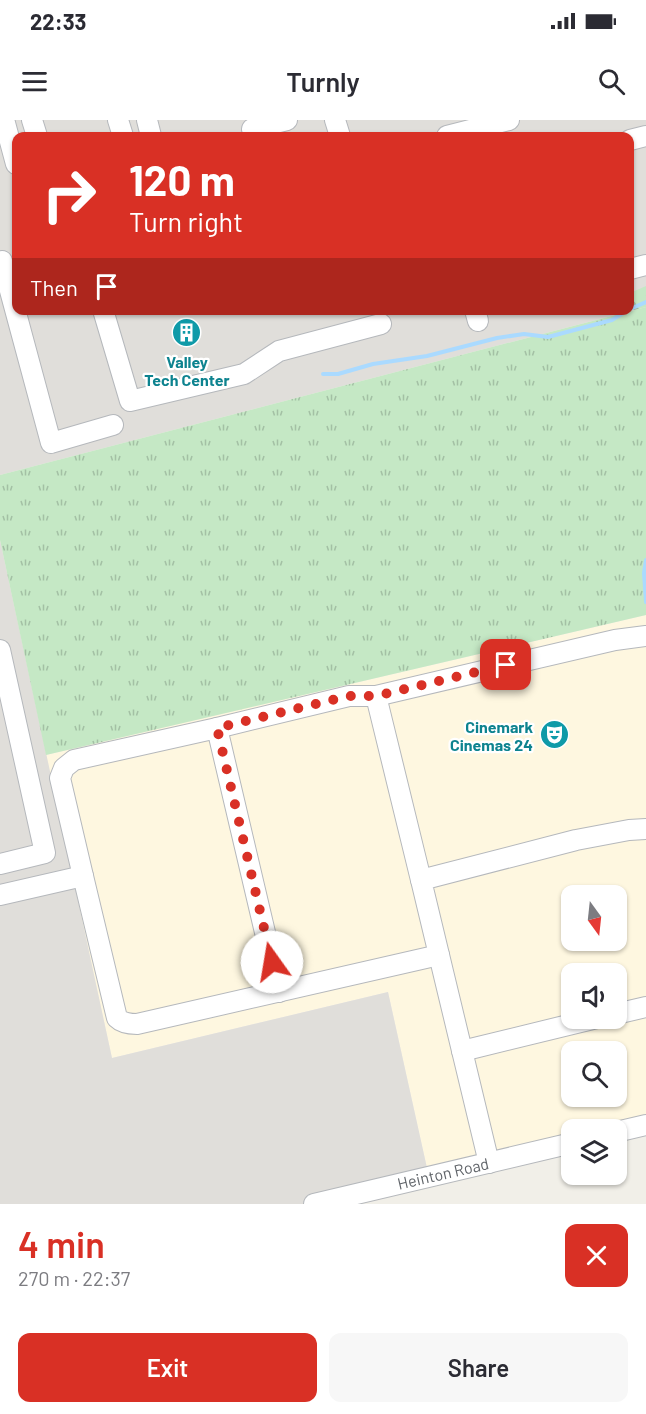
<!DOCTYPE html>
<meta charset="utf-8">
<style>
body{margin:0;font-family:Barlow,sans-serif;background:#f7f7f7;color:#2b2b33;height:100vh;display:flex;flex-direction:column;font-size:22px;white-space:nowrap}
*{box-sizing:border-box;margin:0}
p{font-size:20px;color:#7c7c81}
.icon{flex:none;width:33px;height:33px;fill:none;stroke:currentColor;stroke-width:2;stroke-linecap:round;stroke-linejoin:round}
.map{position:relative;height:1084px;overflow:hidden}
.drawer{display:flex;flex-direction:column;background:#fff;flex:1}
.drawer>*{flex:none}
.hud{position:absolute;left:12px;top:12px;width:622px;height:183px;border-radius:12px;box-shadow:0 2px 4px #0004;background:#d93025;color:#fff;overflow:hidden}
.needle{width:39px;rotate:165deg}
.buttons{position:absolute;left:561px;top:765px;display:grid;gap:12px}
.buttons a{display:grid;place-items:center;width:66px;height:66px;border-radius:12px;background:#fff;box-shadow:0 2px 4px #0004;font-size:30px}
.pin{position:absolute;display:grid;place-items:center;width:51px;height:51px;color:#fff;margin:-26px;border-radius:12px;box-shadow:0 3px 9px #0006}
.me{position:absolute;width:66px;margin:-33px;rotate:347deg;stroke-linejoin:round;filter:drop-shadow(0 0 4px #0008)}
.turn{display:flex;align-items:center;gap:21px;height:126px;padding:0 18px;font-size:27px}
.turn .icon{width:78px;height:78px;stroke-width:2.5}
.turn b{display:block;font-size:42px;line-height:51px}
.then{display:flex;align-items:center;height:57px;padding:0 18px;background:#0003;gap:12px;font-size:22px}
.round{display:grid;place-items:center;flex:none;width:63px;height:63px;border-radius:12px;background:#f7f7f7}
.summary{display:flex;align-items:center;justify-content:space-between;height:102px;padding:0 18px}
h1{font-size:36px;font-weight:600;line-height:45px;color:#d93025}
.button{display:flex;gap:12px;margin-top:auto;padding:12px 18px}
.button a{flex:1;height:69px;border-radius:12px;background:#d93025;color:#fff;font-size:24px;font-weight:600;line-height:69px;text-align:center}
.button a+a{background:#f7f7f7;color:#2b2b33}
.status{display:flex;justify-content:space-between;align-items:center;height:42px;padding:0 30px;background:#fff;direction:ltr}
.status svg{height:16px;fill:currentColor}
header{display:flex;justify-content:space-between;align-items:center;height:78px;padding:0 18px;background:#fff;font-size:27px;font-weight:600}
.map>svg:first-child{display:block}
.commercial{fill:#fef7e0;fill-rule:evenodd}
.industrial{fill:#e0deda;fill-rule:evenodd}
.grass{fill:url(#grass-tufts)}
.forest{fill:url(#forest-firs)}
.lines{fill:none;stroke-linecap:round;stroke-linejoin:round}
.stream{stroke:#aadaff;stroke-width:4}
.minor-casing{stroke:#b5b8bc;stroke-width:22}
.minor{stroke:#fff;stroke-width:20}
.route{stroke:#d93025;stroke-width:10;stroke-dasharray:0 18}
.labels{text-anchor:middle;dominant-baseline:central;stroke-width:4.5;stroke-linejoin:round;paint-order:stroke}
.culture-label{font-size:16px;font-weight:bold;fill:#0d838f;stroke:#fff}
.street-label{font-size:16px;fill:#5f6368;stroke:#fff}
</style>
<div class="status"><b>22:33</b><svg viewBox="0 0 49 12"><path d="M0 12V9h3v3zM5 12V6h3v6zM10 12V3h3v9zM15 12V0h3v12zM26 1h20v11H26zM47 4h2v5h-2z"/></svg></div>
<header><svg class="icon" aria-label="menu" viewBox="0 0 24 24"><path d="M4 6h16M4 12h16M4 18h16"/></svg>Turnly<svg class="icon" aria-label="search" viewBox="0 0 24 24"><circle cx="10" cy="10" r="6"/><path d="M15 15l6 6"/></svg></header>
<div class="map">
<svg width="646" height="1084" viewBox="0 0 646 1084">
<defs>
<pattern id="grass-tufts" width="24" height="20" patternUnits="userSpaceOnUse" patternTransform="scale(1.5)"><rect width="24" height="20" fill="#c5e8c5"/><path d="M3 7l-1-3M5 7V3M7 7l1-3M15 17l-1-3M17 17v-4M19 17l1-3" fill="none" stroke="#a3c0a4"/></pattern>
<pattern id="forest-firs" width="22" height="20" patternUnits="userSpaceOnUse" patternTransform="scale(1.5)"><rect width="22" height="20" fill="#c5e8c5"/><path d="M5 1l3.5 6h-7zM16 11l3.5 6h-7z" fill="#a3c0a4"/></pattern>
</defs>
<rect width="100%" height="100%" fill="#f1efe8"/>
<!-- commercial -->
<path class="commercial" d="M646,495v510l-30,5h-44l-1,13 -142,34 -41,-185 -276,66 -66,-303zM572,776h44v44h-44zM572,854h44v44h-44zM572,932h44v44h-44z"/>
<!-- industrial -->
<g class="industrial">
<path d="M0,0h646v187l-646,168zM16,16h614v174h-614z"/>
<path d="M0,420l112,518 276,-66 41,185 -115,27h-314z"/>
</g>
<!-- grass -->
<path class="grass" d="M646,187v308l-600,140 -46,-215v-65z"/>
<!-- forest -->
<path class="forest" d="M646,166v21l-12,3 -4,-4v-13z"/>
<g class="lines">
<!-- stream -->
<g class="stream">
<path d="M630,189l16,-7"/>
<path d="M323,254h15l35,-10 54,-8 70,-18 27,-4 24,3 64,-17 16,-10"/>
<path d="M646,440l-2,13 2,29"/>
</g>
<defs>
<g id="minor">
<path d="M32,0l5,16"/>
<path d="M118,0l5,16"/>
<path d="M147,0l4,16"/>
<path d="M335,0l5,16"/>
<path d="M5,3l11,41"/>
<path d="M252,9l35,-9"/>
<path d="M447,16l62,-16"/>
<path d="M630,20l16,-4"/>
<path d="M2,141l49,182 62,-18"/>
<path d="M630,149l16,-4"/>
<path d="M103,190l27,91 114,-27 35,-23 102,-27"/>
<path d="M475,190l3,11"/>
<path d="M0,530l45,203 -45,11"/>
<path d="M376,576l239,-56 31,-4"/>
<path d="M217,608l132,-32h27l45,184"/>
<path d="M83,756l-23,-98 4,-10 10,-8 143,-32 62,264"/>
<path d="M0,775l83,-19 34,142c5,5 12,6 20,6l302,-69"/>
<path d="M616,894l30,-7"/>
<path d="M462,931l135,-33"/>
<path d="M616,1012l30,-7"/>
<path d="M489,1043l-68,-283 155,-40 53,-10 17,-1"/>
<path d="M314,1084l258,-61"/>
</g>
</defs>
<!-- minor casing -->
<use href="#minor" class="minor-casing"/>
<!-- minor -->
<use href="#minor" class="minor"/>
</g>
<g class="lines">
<!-- route -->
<path class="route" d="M272,842l-55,-234 132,-32h27l130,-31"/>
</g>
<!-- icons -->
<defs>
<symbol id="building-disc" viewBox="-11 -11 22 22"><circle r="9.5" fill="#0f9aa8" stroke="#fff"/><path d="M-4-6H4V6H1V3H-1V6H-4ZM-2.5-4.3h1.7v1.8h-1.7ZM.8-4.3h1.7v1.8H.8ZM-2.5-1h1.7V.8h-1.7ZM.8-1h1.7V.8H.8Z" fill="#fff"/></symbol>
<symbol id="theatre-disc" viewBox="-11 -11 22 22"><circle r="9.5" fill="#0f9aa8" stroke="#fff"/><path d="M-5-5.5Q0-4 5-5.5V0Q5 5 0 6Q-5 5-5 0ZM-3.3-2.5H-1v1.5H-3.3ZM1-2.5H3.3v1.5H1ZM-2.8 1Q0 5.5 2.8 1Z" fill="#fff"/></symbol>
</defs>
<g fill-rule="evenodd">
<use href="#building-disc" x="170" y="196" width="33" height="33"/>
<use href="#theatre-disc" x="538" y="598" width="33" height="33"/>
</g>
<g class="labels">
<!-- culture labels -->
<g class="culture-label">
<text x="187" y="241">Valley<tspan x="187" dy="18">Tech Center</tspan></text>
<text x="533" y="606" text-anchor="end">Cinemark<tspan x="533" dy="18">Cinemas 24</tspan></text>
</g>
<!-- street labels -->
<g class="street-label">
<text transform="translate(443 1053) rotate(-13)">Heinton Road</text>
</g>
</g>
</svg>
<div class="buttons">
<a><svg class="needle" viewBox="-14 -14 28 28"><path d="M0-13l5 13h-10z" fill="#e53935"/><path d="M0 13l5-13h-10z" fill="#7c7c81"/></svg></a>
<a><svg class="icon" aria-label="sound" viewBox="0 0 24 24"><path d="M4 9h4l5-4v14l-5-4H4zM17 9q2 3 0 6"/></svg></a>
<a><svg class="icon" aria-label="search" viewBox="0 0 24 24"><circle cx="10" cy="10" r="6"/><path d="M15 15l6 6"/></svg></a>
<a><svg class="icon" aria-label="layers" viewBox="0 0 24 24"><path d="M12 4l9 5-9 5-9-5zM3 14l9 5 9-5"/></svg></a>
</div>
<div class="pin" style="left:506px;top:545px;background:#d93025"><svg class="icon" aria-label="arrive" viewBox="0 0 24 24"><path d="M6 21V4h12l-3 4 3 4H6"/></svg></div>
<svg class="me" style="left:272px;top:842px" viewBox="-20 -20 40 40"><circle r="19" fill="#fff"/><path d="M0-13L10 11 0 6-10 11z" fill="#d93025"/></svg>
<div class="hud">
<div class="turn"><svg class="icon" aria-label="right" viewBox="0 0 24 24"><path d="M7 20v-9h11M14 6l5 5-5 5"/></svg><div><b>120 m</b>Turn right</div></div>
<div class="then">Then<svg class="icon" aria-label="arrive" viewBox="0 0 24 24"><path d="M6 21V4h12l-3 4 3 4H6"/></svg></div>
</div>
</div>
<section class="drawer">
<div class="summary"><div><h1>4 min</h1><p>270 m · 22:37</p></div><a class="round" style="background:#d93025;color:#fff"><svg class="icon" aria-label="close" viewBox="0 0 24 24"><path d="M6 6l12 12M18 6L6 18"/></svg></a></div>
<div class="button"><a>Exit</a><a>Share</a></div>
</section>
